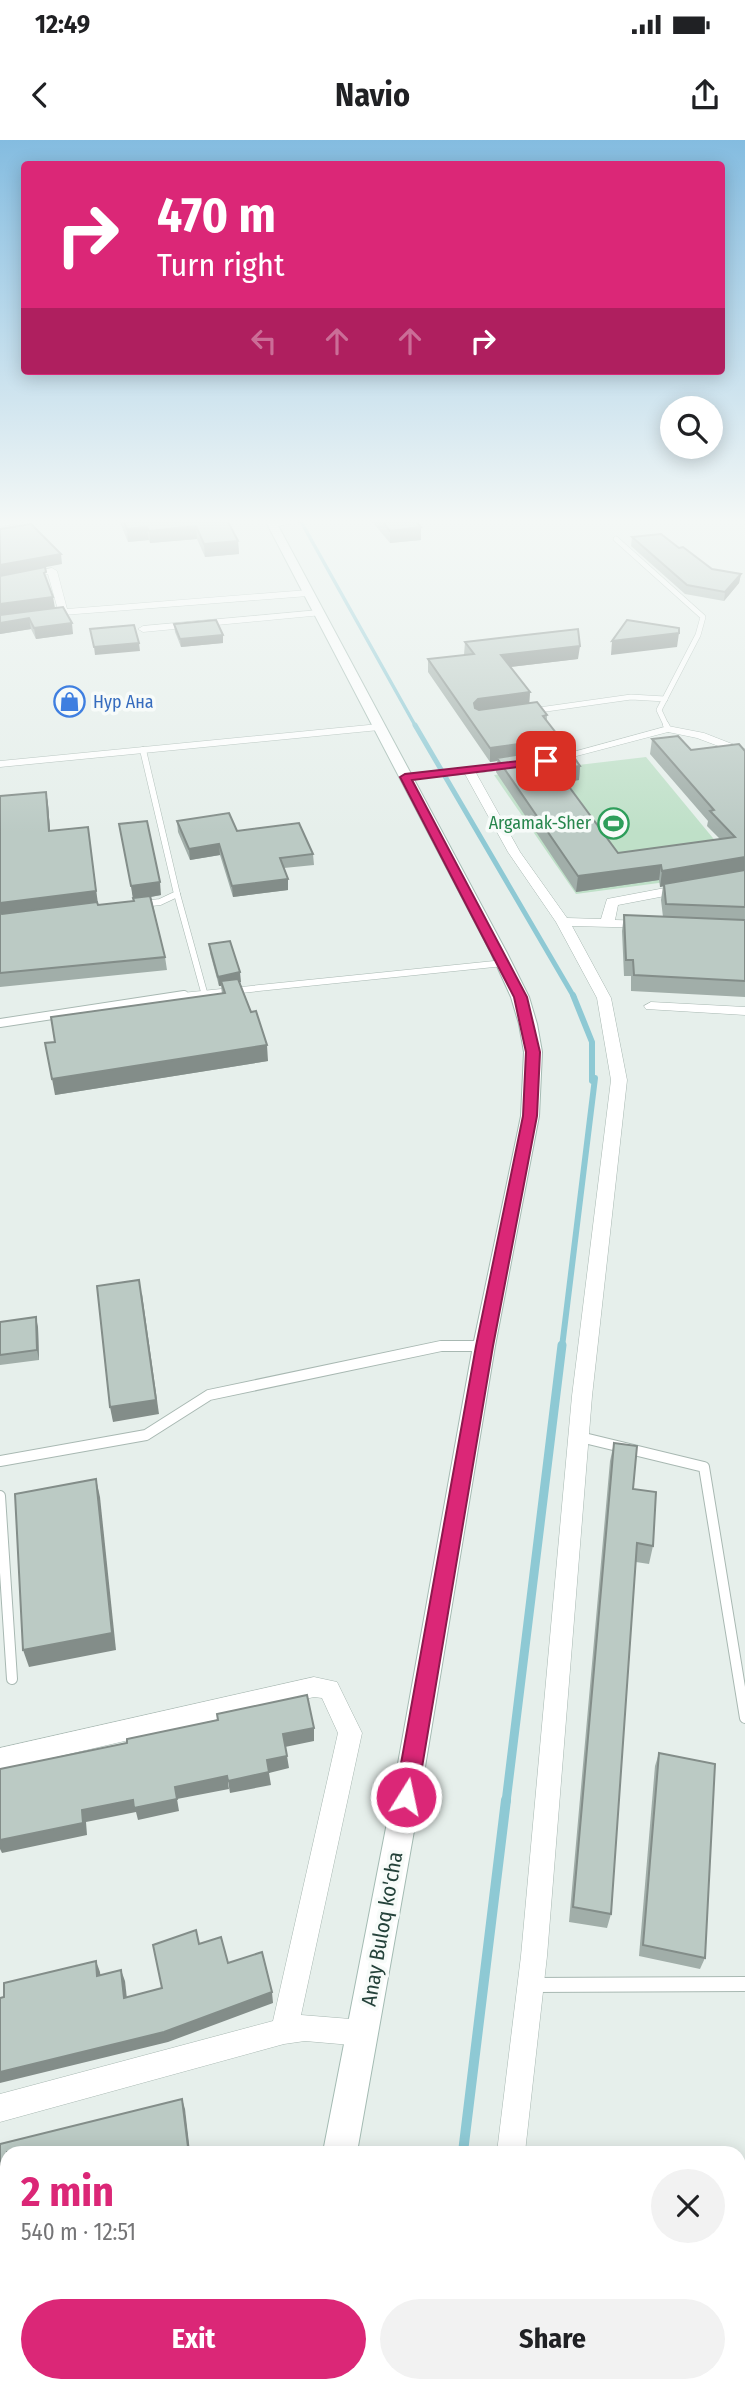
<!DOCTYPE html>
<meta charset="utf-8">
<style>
body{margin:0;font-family:"Fira Sans Condensed",sans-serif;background:#f2f2f2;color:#202124;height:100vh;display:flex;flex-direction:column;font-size:26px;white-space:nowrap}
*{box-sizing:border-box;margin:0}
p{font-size:23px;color:#757577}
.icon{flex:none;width:38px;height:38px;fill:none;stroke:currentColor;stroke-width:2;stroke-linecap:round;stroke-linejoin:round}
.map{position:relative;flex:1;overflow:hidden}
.details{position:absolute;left:0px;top:2006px;width:746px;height:247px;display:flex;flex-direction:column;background:#fff;border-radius:21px 21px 0 0;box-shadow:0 4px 18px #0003}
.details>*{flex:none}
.hud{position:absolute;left:21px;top:21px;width:704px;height:214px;border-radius:7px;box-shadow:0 4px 18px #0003;background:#db2777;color:#fff;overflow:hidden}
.tools{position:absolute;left:660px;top:256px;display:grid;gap:14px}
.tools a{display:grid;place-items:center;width:63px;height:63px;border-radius:50%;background:#fff;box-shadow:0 4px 18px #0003;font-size:35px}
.pin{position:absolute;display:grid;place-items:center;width:60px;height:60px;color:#fff;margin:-30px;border-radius:14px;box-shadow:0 4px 10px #0006}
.me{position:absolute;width:77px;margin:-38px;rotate:10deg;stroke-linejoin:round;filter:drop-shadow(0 0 5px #0008)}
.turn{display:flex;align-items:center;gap:24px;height:147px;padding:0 21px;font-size:32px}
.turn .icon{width:91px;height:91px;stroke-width:2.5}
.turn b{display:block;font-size:49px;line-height:60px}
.lanes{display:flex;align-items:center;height:66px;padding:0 21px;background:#0003;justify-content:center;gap:35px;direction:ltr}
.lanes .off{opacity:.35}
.round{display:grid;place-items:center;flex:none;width:74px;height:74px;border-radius:37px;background:#f2f2f2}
.head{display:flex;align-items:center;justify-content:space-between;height:119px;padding:0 21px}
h1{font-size:42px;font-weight:700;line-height:52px;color:#db2777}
.cta{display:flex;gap:14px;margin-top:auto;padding:14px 21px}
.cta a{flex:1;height:80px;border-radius:42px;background:#db2777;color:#fff;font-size:28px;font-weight:700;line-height:80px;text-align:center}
.cta a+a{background:#f2f2f2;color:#202124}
.status{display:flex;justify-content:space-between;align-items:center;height:49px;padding:0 35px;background:#fff;direction:ltr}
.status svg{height:19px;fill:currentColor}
header{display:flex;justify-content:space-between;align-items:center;height:91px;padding:0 21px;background:#fff;font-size:32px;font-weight:700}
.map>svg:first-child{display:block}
.green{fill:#bfe0c8}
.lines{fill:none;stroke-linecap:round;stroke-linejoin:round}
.stream-far4{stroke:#8ec9d4;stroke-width:3.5}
.stream-far3{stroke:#8ec9d4;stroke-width:5}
.stream-far2{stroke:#8ec9d4;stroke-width:6}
.stream-far1{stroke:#8ec9d4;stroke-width:9}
.stream{stroke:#8ec9d4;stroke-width:10}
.service-far4-casing{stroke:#a8b8b2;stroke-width:6}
.service-far3-casing{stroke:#a8b8b2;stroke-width:7}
.service-far2-casing{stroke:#a8b8b2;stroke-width:10}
.service-far1-casing{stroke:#a8b8b2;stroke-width:12}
.service-casing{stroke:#a8b8b2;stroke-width:16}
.minor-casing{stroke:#a8b8b2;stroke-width:1}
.secondary-casing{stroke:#a4bbb3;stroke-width:2}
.service-far4{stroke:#fff;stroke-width:5}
.service-far3{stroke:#fff;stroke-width:6}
.service-far2{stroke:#fff;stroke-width:8}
.service-far1{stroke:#fff;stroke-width:10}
.service{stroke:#fff;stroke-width:14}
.minor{fill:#fff;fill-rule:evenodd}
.secondary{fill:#fff;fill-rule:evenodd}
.wall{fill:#a1aea9}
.shaded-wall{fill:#838d89}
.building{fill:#bbcac4;stroke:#838d89;stroke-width:2}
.route{fill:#db2777;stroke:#8e194d;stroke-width:2}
.labels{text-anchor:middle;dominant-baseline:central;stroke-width:7;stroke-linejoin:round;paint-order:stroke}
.far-shop-label{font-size:18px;fill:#366cbe;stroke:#f7fbf9;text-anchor:start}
.far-leisure-label{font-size:18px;fill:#27864d;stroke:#f7fbf9;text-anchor:end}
.street-label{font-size:21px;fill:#24423a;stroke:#f7fbf9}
</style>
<div class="status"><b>12:49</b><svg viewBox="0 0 49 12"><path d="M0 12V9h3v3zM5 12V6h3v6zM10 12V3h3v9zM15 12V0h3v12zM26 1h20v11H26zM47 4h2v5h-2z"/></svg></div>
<header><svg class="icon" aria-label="back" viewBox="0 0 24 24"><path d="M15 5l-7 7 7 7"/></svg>Navio<svg class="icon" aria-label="share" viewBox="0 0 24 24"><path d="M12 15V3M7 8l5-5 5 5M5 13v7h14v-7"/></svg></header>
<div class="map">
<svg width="745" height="2251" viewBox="0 0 745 2251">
<rect width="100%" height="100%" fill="#e6efeb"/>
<!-- green -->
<path class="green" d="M646,617l95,115 -165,22 -82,-119z"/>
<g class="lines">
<!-- stream-far4 -->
<path class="stream-far4" d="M299,378l117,209"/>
<!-- stream-far3 -->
<path class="stream-far3" d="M415,585l159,272"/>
<!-- stream-far2 -->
<path class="stream-far2" d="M562,1207l33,-269 -3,3v-39l-19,-47"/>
<!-- stream-far1 -->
<path class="stream-far1" d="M506,1662l56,-457"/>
<!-- stream -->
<g class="stream">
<path d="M463,2012l43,-352"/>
<path d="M419,2251l1,-6"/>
</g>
<defs>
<g id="service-far4">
<path d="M0,384l31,-6"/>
<path d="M616,399l87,78 -5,18 -39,75 8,17"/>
<path d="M532,571l99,-14 34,2"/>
</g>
<g id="service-far3">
<path d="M666,585l2,4"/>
<path d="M143,610l34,144 -17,8 -17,2"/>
<path d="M0,624l379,-37"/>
<path d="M177,754l27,98"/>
<path d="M172,857l332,-34"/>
</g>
<g id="service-far2">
<path d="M0,883l184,-28"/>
<path d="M436,1207l47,-1"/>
</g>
<g id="service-far1">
<path d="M580,1297l124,30 41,251"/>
<path d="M0,1321l146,-26 63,-40 232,-49h42"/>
<path d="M0,1356l12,183"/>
</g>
<path id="service" d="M532,1845l213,-1"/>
<g id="minor">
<path d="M298,378h25l-51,9 -4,-3z"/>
<path d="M52,428l5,3 10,38 241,-19 5,3 -5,3 -245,19 -63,9v-6l58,-8 -10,-36 -48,10v-6z"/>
<path d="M319,470l5,3 -2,2 -179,17 -5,-3 5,-3z"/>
<path d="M668,586l36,7 41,16v7l-48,-18 -29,-6 -118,31 -6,-3z"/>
<path d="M519,622l4,1v4l-47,6 44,79 47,66 34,1 6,-20 79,-15 6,4 -6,4 -68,13 -3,15 32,1 5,1v6l-80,-2 39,72 16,82 -35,316 -45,560 -22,196h-28l24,-196 51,-560 39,-316 -14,-82 -41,-76 -48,-70 -43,-78 -59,6 -6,-3 6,-3z"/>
<path d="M651,862l94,5v8l-99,-6 -2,-3z"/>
<path d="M314,1537l23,5 25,51 -61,282 62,5 9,4 4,9 -4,9 -9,4 -58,-5 -21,3 -284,78v-28l273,-73 65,-288 -16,-35 -8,-1 -314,73v-22z"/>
<path d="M466,2245h31v6h-32z"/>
</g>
<g id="secondary">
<path d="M264,378h10l233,435 22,44 8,27 5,28 -3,64 -44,230 -75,451 -63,355h-34l69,-355 81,-451 48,-230 3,-64 -5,-28 -8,-27 -20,-44z"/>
<path d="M276,2245h38l-1,6h-38z"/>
</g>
</defs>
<!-- service-far4 casing -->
<use href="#service-far4" class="service-far4-casing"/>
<!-- service-far3 casing -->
<use href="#service-far3" class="service-far3-casing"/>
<!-- service-far2 casing -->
<use href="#service-far2" class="service-far2-casing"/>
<!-- service-far1 casing -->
<use href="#service-far1" class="service-far1-casing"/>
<!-- service casing -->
<use href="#service" class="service-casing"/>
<!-- minor casing -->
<use href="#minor" class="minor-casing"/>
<!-- secondary casing -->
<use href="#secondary" class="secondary-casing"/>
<!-- service-far4 -->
<use href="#service-far4" class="service-far4"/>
<!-- service-far3 -->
<use href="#service-far3" class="service-far3"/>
<!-- service-far2 -->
<use href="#service-far2" class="service-far2"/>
<!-- service-far1 -->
<use href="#service-far1" class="service-far1"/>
<!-- service -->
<use href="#service" class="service"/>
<!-- minor -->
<use href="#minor" class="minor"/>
<!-- secondary -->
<use href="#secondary" class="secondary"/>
</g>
<!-- wall -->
<g class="wall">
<path d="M118,378h108l12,23 1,13 -34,3 -8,-18 -47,4 -1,-3 -21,2z"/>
<path d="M369,378h44l8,9v13l-31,3z"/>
<path d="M632,397l47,11 33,21 29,5 -2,9 -15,18 -39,-7 -54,-48z"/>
<path d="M63,467l10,27 -37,5 -5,-10 -31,5v-18z"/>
<path d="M174,484l49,11v8l-42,4 -6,-15z"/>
<path d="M465,502l113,17 -68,8 20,25 -1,11 18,12v6l13,17 -1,10 21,18 -1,14 -13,2 52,71 102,-14 -13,-13 1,-5 -58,-67 2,-15 39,11 54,1v246l-114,-6v-15h-7l-2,-45 2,-16 39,2 -2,-17 2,-14 -3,1 -1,-7 -83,12 -80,-120 1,-11 -7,1 -62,-90v-13l36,-4z"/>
<path d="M46,652l2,12 2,26 48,75 36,-4 -15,-77 42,71 -10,2 14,60 2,13 -167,17v-191z"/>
<path d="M177,681l60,10 76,23 1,11 -30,3 4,22 -55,7 -13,-42 -30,5 -12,-28z"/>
<path d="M209,804l32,38h-1l28,79 -213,34v-53l167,-48 -1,-8h-2l-9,-33z"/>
<path d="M0,1182l38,5 1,33 -39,5z"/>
<path d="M614,1303l19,46 20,57 -4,18 -13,-2 -25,352 -4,14 -38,-6 41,-461z"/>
<path d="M659,1613l46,205 -5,11 -61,-13 16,-190z"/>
</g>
<!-- shaded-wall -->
<g class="shaded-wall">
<path d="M196,386l1,13 -47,4 -1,-12z"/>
<path d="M147,387l2,13 -21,2 -1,-13z"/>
<path d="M421,387v13l-31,3v-12z"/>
<path d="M238,401l1,13 -34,3 -1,-13z"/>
<path d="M61,414l1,10 -62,12v-11z"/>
<path d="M741,434l-2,9 -15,18 1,-9z"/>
<path d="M53,457l2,11 -55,7v-11z"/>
<path d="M29,478l2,11 -31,5v-11z"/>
<path d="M72,483l1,11 -37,5 -2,-11z"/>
<path d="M679,493l-2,14 -66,8 1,-14z"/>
<path d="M223,495v8l-42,4 -1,-8z"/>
<path d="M139,503l1,8 -45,4 -1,-8z"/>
<path d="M580,506l-2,13 -77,9v-13z"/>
<path d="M530,552l-1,14 -52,7 -3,-10 4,-4z"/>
<path d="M560,598l-2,14 -61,6v3l-7,1v-14z"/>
<path d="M580,626l-1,14 -25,4 2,-15z"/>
<path d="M46,652l2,12 3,39 -2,-12z"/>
<path d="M88,687l10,77 -98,14v-15z"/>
<path d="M219,704l1,11 -30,5 -1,-11z"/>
<path d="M745,717v15l-85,15 2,-16z"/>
<path d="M661,725l-2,15 -83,12 2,-16z"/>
<path d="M288,739v11l-55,7 -1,-11z"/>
<path d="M160,742l1,13 -28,5 -2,-14z"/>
<path d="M240,832l1,10 -19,4 -1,-5v5h-2l-1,-9z"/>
<path d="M267,905l1,16 -213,34 -3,-16z"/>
<path d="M142,1154l17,120 -46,8 -3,-15z"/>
<path d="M36,1177l2,10 1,33 -2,-10z"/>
<path d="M96,1339l4,18 16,153 -87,17 -6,-17z"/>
<path d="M314,1588v13l-29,6 -2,-13z"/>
<path d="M287,1616l2,12 -20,5 2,12 -41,8 -2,-12 39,-21z"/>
<path d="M227,1636l2,13 -52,10 2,12 -41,9 -2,-8 -50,10 1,13 -85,18 -2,-4v-9l82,-30 93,-23z"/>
<path d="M96,1821l4,11 2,15 -5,-11z"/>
<path d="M121,1830l4,11 3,27 -4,-10z"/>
<path d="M272,1852l1,11 -105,39 -168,41v-11z"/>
<path d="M182,1959l3,10 5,43h-26z"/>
<path d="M7,2085v10h-1l-6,-8z"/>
</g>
<!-- building -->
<g class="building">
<path d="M122,378h104l12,23 -34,3 -8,-18 -47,5 -2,-4 -20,2z"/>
<path d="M380,378h33l8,9 -31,4z"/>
<path d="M31,384l30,30 -61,11v-36z"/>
<path d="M661,394l18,14 4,-1 29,22 29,5 -16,18 -38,-7 -55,-48z"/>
<path d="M45,427l1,5 -2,1 9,24 -53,7v-28z"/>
<path d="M63,467l9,16 -38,5 -5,-10 -29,5v-8z"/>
<path d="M216,480l7,15 -43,4 -6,-15z"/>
<path d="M627,480l52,8v5l-67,8z"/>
<path d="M134,485l5,18 -45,4 -4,-18z"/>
<path d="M578,489l2,17 -79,9 29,37 -52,7 -4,4 1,5 4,2 58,-8 10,13 -4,1 17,22 -70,10 -62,-89 46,-5 -9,-12z"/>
<path d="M678,596l13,14 48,-6 6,7v106l-83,14 -1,-6 -83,11 -81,-118 70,-11 13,19 -24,3 62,84 117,-16 -25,-26 4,-1 -62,-71z"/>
<path d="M46,652l3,39 39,-4 8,64 -96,12v-107z"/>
<path d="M229,673l8,18 62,-8 14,31 -33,4 8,21 -56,7 -13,-42 -30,5 -12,-28z"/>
<path d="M147,681l13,61 -29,4 -12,-62z"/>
<path d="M745,730v37l-79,-3 -2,-20z"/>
<path d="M150,756l15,61 -165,16v-60l2,1 95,-12 1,3 36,-4 -1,-3z"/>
<path d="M624,775l121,5v61l-111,-6 -1,-15h-7z"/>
<path d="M230,801l10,31 -22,5 -9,-33z"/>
<path d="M238,839l13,33 5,-1 11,34 -215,34 -7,-36 10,-1 -4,-25 174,-24 -4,-12z"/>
<path d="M139,1140l17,120 -46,7 -13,-121z"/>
<path d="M36,1177l1,33 -37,5v-33z"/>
<path d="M614,1303l23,3 -4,43 23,3 -3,54 -16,-3 -26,371 -38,-7z"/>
<path d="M96,1339l16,154 -89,17 -8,-156z"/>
<path d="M307,1555l7,33 -31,6 4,22 -20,4 2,12 -41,9 -1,-5 -52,11 2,12 -43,9 -1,-8 -51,10 1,13 -83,17v-71l127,-26v-4l91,-19 -1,-6z"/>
<path d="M659,1613l56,11 -10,194 -62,-13z"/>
<path d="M196,1790l3,14 22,-7 7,26 34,-11 10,40 -108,40 -164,40v-74l4,-1v-14l92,-22 1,15 24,-6 3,28 38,-10 -9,-43z"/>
<path d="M182,1959l6,48 -24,5h-157v73l-7,2v-83z"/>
</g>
<!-- sky -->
<linearGradient id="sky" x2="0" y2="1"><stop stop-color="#84bce0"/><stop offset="0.55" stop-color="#f4f8f6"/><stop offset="1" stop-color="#f4f8f6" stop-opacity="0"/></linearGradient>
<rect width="745" height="693" fill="url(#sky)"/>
<!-- route -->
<path class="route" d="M546,618l4,1v4l-138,17 115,217 13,55 -3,64 -44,230 -76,451 -3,7 -8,3 -8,-3 -3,-7 81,-451 47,-230 3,-64 -12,-55 -114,-220 5,-3z"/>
<!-- icons -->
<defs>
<symbol id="shop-ring" viewBox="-11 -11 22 22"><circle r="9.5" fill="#f7fbf9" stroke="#3f7fe0" stroke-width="1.5"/><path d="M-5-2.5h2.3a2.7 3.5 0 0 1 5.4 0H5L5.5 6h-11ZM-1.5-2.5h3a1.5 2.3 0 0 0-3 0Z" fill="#3f7fe0"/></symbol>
<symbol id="stadium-ring" viewBox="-11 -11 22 22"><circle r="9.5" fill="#f7fbf9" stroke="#2e9e5b" stroke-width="1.5"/><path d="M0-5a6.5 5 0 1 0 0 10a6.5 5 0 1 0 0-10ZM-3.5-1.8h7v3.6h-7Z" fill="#2e9e5b"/></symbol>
</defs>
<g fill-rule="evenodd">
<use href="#shop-ring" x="52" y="544" width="35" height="35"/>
<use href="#stadium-ring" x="596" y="666" width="35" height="35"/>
</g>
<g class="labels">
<!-- far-shop labels -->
<g class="far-shop-label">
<text x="93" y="562">Нур Ана</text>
</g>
<!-- far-leisure labels -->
<g class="far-leisure-label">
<text x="591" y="683">Argamak-Sher</text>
</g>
<!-- street labels -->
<g class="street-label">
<text transform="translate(382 1789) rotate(-80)">Anay Buloq ko'cha</text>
</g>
</g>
</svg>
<div class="tools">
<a><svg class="icon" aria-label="search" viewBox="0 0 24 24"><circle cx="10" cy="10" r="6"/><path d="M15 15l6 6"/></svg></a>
</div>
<div class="pin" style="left:546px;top:621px;background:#d93025"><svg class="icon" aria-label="arrive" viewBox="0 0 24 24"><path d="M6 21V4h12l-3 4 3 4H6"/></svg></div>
<svg class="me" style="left:406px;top:1657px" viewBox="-20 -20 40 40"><circle r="17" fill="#db2777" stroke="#fff" stroke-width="3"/><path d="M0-11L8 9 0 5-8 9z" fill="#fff"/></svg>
<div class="hud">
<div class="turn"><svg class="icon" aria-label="right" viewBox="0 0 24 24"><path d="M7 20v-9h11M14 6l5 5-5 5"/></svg><div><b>470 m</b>Turn right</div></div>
<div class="lanes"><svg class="icon off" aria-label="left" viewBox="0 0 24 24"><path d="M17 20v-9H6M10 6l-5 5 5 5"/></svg><svg class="icon off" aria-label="ahead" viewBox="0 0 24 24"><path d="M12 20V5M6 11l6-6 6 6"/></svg><svg class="icon off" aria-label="ahead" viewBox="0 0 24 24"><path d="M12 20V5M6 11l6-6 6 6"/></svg><svg class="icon" aria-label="right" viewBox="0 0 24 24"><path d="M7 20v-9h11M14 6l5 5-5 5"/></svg></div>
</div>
<section class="details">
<div class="head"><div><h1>2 min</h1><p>540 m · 12:51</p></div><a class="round"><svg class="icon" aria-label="close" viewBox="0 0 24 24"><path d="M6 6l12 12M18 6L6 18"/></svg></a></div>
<div class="cta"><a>Exit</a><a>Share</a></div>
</section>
</div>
